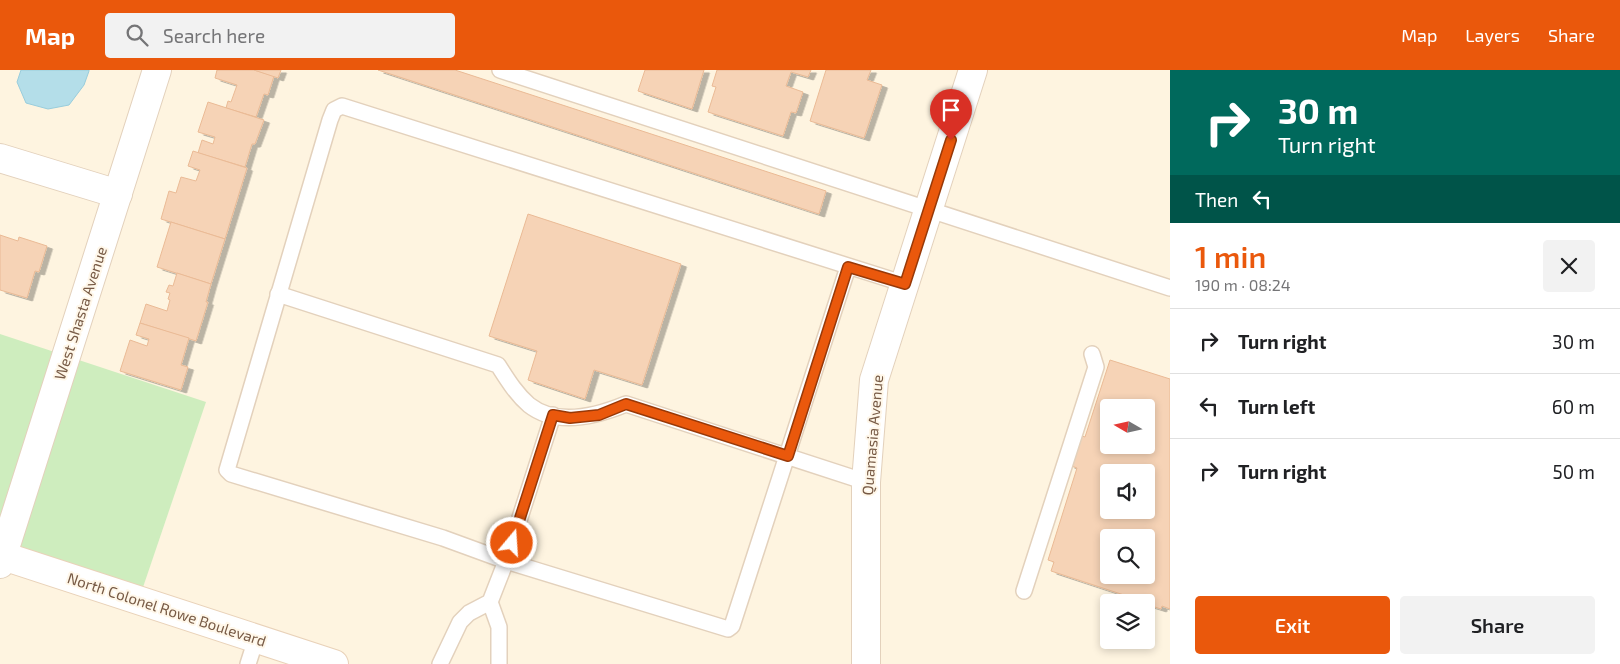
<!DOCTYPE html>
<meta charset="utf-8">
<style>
body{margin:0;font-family:"Exo 2",sans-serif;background:#f2f2f2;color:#202124;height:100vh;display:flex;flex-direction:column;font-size:19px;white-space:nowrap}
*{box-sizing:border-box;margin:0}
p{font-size:16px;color:#757577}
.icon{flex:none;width:28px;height:28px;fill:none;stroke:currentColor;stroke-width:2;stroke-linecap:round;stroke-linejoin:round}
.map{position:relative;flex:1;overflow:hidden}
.side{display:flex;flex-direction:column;background:#fff;width:450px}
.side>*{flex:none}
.top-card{background:#00695c;color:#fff;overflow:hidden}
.needle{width:32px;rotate:279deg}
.buttons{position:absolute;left:1100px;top:329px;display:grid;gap:10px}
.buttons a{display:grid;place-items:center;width:55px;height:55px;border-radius:5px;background:#fff;box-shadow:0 2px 8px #0003;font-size:25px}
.pin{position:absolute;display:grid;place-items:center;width:42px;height:42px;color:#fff;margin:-51px -21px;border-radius:50% 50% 50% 0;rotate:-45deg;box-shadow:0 0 5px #0007}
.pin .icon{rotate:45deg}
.me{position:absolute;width:55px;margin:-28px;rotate:18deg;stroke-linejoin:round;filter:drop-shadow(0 0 4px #0008)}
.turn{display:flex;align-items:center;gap:18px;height:105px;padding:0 25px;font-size:22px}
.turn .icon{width:65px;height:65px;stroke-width:2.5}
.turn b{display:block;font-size:35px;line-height:42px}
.then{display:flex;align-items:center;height:48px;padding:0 25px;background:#0003;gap:10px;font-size:19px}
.round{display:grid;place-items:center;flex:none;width:52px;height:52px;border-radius:5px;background:#f2f2f2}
.headline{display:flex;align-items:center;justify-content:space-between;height:85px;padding:0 25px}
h1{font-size:30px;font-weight:600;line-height:38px;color:#ea580c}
.button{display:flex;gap:10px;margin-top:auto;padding:10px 25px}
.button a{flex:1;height:58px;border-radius:5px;background:#ea580c;color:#fff;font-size:20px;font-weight:600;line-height:58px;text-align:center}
.button a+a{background:#f2f2f2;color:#202124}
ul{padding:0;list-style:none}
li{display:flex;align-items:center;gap:15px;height:65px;padding:0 25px;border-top:1px solid #e0e0e0}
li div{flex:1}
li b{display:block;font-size:19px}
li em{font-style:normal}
header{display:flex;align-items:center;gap:30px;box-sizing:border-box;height:70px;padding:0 25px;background:#ea580c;color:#fff}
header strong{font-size:24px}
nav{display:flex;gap:28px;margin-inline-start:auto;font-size:18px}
.search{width:350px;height:45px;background:#f2f2f2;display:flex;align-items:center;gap:12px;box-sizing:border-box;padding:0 18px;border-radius:5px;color:#757577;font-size:19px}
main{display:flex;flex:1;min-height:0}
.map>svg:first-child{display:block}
.green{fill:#ceedbe}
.water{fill:#b4dee9;stroke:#99cddc}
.building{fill:#f6d3b6;stroke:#eaba95;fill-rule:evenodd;filter:url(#shadow)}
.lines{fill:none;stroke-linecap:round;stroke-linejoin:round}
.service-casing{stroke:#e3d1bc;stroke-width:18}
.minor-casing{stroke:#e3d1bc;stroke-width:30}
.secondary-casing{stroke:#e9d2b9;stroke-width:30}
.service{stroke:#fff;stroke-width:15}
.minor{stroke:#fff;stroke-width:28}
.secondary{stroke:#fff;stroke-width:28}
.route-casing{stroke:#983908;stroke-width:12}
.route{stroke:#ea580c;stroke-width:9}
.labels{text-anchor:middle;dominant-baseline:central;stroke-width:4;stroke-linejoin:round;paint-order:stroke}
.street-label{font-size:15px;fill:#775a45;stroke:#fff7e9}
</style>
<header>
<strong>Map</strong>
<div class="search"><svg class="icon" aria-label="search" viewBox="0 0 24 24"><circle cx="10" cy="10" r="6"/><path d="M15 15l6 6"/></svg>Search here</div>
<nav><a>Map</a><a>Layers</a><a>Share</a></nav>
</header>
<main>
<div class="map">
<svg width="1170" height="594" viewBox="0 0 1170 594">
<defs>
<filter id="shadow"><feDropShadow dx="5.5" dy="3" stdDeviation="0" flood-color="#0004"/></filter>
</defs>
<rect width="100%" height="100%" fill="#fef4e0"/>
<!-- green -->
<path class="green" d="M0,264l206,68 -67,197 -139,-44z"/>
<!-- water -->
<path class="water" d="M21,0h68v1l-5,14 -15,20 -21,4 -22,-6 -9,-21z"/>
<!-- building -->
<g class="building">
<path d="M217,0h37l20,6 -6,19 -4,-1 -8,23 -30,-9 2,-7 3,1 6,-17 -22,-7z"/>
<path d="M254,0h27l-3,8z"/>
<path d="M378,0h77l371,121 -7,23z"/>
<path d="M645,0h59l-12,39 -54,-18z"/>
<path d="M717,0h94l-3,7 -17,-5 -5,14 17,6 -7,21 -5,-1 -8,24 -75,-24 8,-25 -4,-1z"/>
<path d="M826,0h45l-4,10 15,5 -18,53 -54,-17z"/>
<path d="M208,32l56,18 -9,24h-3l-7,23 -47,-14 4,-13 11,4 2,-7 -17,-5z"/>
<path d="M193,81l54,17 -22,71 -64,-20 8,-28 7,2 5,-16 15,4 4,-11 -12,-4z"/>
<path d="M528,144l153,50 -39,121 -48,-15 -9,29 -57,-19 9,-29 -48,-15z"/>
<path d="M171,152l54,17 -14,45 -54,-17z"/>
<path d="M0,165l18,6 1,-4 28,9 -8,26 -4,-1 -8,27 -27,-8z"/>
<path d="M177,203l34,11 -5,18h2l-12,39 -56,-18 6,-19 21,7 3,-11 -2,-1 2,-6 -4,-1 3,-7 4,1z"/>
<path d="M140,253l49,15 -8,27 7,2 -7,23 -61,-19 10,-31 17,6 2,-7 -13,-4z"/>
<path d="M1110,290l60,19v230l-8,-3 -1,3 -38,-12 1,-2 -73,-24 3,-9 -6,-2 29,-92 -8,-3 10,-30 6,2zM1109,338h37v37h-37zM1109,402h37v38h-37zM1109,468h37v37h-37z"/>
</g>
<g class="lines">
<defs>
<g id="service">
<path d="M500,0l670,218"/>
<path d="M848,197l-116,359 -4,3 -222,-68 -63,-23 -212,-64 -4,-4 103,-350 4,-10 8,-4 563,178"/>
<path d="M278,224l220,71c9,14 18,29 31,40 28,22 68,11 97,-1l240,78"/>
<path d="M1024,521l72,-224 -4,-13"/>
<path d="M490,532l9,25v37"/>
<path d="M248,594l8,-25"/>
<path d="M440,594l20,-42 9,-9 21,-11 16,-41 47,-146"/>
</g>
<g id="minor">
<path d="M0,88l118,36"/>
<path d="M0,494l157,-494"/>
<path d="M866,594v-182l8,-102 99,-310"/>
</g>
<path id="secondary" d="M0,485l334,109"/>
</defs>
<!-- service casing -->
<use href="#service" class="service-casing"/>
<!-- minor casing -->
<use href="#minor" class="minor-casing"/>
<!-- secondary casing -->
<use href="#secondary" class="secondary-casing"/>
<!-- service -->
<use href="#service" class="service"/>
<!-- minor -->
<use href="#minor" class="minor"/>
<!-- secondary -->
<use href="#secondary" class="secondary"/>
</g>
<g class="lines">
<defs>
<path id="route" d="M512,473l41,-128 17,3 29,-3 27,-11 162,52 60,-189 57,17 46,-144"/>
</defs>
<!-- route casing -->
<use href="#route" class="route-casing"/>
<!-- route -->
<use href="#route" class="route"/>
</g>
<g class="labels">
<!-- street labels -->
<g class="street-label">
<text transform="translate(80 243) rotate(-72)">West Shasta Avenue</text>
<text transform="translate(872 365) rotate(-85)">Quamasia Avenue</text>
<text transform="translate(167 539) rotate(18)">North Colonel Rowe Boulevard</text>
</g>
</g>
</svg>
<div class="buttons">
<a><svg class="needle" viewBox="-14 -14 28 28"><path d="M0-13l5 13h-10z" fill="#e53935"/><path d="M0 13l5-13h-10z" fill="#757577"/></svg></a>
<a><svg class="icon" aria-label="sound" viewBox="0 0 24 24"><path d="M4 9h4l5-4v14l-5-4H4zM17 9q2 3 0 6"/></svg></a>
<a><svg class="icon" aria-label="search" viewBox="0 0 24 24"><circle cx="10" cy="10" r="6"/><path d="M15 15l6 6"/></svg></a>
<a><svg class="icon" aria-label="layers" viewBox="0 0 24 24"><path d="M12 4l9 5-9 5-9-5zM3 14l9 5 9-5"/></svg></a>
</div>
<div class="pin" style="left:951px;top:70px;background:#d93025"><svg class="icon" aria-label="arrive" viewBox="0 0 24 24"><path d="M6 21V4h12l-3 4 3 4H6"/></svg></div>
<svg class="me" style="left:512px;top:473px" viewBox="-20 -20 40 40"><circle r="17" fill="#ea580c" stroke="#fff" stroke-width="3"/><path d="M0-11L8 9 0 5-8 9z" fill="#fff"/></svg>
</div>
<section class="side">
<div class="top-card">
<div class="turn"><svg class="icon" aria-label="right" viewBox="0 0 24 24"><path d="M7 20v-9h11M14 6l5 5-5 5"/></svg><div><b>30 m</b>Turn right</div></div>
<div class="then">Then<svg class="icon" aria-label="left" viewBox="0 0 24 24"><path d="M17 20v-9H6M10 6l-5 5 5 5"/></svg></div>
</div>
<div class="headline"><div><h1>1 min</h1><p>190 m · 08:24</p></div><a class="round"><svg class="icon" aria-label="close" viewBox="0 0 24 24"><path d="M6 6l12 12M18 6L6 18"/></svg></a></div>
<ul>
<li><svg class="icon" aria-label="right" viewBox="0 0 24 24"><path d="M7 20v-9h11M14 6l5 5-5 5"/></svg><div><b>Turn right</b></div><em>30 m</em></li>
<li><svg class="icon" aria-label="left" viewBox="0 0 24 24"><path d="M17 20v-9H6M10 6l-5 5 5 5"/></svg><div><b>Turn left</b></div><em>60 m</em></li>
<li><svg class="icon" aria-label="right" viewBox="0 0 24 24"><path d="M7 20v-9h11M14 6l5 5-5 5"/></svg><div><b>Turn right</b></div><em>50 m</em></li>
</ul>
<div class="button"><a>Exit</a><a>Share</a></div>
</section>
</main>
